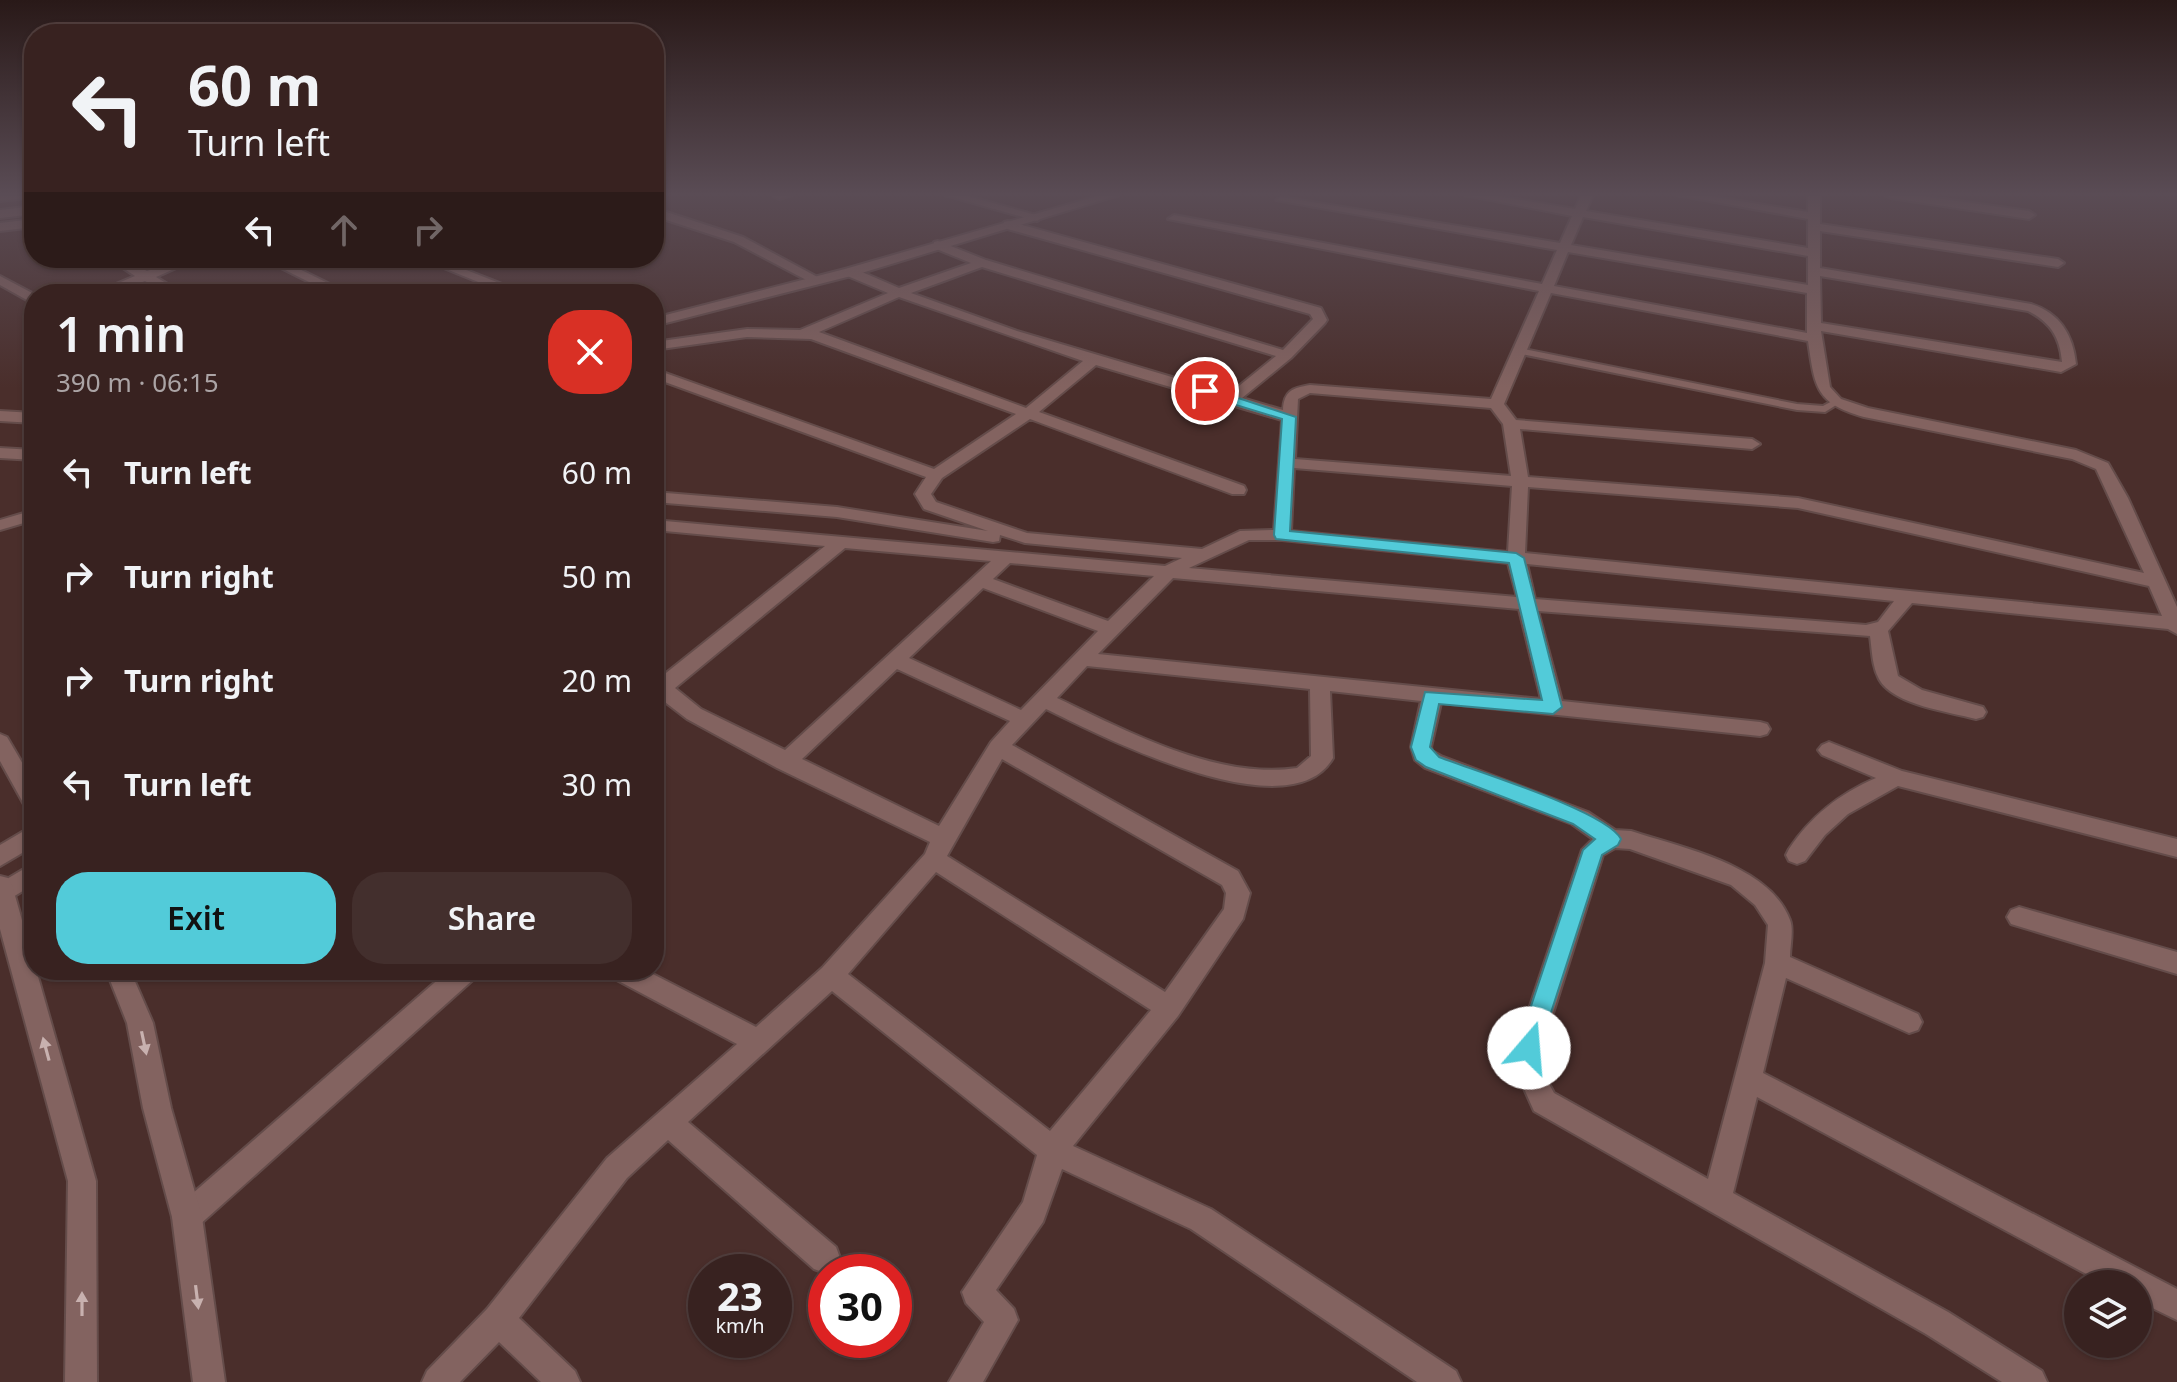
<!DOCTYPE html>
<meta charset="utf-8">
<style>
body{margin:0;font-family:"Noto Sans",sans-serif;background:#432f2d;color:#f1f3f6;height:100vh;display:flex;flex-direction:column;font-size:30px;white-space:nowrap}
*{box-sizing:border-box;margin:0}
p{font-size:26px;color:#aba4a5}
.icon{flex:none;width:44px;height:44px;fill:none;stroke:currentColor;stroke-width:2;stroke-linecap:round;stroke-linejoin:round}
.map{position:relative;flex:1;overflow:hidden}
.side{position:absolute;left:24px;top:284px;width:640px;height:696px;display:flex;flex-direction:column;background:#382220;border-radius:32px;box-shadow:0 2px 6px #0004,0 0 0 2px #523f3e}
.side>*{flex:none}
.guide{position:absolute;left:24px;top:24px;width:640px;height:244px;border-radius:32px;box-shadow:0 2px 6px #0004,0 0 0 2px #523f3e;background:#382220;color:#f1f3f6;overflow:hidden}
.fabs{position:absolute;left:2064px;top:1270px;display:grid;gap:16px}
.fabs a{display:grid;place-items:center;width:88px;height:88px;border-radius:50%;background:#382220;box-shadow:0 2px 6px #0004,0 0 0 2px #523f3e;font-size:40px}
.speed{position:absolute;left:688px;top:1254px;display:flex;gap:16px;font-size:40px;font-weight:700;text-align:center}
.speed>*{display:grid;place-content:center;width:104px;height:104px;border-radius:50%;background:#382220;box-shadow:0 2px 6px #0004,0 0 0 2px #523f3e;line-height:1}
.speed small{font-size:20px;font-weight:400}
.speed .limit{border:12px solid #d22;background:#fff;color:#111}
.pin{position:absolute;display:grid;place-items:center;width:68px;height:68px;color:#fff;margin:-34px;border:4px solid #fff;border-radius:50%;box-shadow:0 2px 8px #0007}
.me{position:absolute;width:88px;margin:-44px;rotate:18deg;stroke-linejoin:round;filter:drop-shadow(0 0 6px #0008)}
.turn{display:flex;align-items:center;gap:28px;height:168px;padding:0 32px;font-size:36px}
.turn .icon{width:104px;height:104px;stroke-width:2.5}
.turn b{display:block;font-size:56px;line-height:68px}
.lanes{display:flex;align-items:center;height:76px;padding:0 32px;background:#0003;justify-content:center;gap:40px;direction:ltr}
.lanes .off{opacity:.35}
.round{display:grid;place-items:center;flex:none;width:84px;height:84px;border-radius:32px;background:#432f2d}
.overview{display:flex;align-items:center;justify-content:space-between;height:136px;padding:0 32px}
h1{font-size:48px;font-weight:600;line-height:60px}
.cta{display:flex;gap:16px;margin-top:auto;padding:16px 32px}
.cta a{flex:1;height:92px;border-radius:32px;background:#52cbd9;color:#111;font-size:32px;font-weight:600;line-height:92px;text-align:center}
.cta a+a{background:#432f2d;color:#f1f3f6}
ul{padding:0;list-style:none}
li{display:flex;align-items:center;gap:24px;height:104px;padding:0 32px}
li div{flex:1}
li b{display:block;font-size:30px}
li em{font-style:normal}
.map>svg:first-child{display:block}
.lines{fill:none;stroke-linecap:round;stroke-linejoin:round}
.service-casing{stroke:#644c4a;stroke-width:4}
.minor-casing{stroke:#644c4a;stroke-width:4}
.tertiary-casing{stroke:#644c4a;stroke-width:4}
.secondary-casing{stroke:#644c4a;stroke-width:4}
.service{fill:#836360;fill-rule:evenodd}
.minor{fill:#836360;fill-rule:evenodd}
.tertiary{fill:#836360;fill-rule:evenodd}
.secondary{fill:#836360;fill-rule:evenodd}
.oneway{fill:#c8b1af}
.route{fill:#52cbd9;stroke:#35848d;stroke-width:2}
</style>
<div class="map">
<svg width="2177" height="1382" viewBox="0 0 2177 1382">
<rect width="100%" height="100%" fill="#4a2e2b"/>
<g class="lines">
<defs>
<path id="service" d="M1519,348l278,56 26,2 13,-7 5,3 -16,10 -28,-2 -281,-57v-4z"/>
<g id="minor">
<path d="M792,195l-13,4 -6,-3 1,-1z"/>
<path d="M945,195h19l79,22 -6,4z"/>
<path d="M1465,195h26l84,14 6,-14h12l-7,16 222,37v-29l-131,-24h26l105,17v-17h12v29l238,35 6,4 -6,4 -238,-36v37l211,36c29,9 42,31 45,60l-15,8 -240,-41 9,56 11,12 27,9 208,42 32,13 20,35 49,109v27l-9,-5 -256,-26 -24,28 10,45 24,14 61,17 3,5 -3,5 -7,2c-26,-7 -83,-14 -97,-40 -7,-13 -7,-29 -9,-43l-332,-25 24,90 198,21 7,2 3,5 -3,5 -7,2 -319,-33 -10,44 1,4 9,5 147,56 27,18 16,1c51,17 139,34 159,89 4,10 0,26 0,37l128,57 4,8 -4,8 -9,3 -123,-55 -23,95 414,216v31l-39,-19v-17h-33l-348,-187 -24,96 215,119 94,59 5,11h-45l-76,-48 -392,-223 -12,-27 -6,-36 66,-198 11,-11 -21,-15 -147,-56 -10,-8 -4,-13 10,-46 -91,-10 3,67c-43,75 -232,-22 -287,-49l-34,36 226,126 12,22 -7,26 -65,97 -105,130 138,63 245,162 5,11h-44l-226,-153 -129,-60 -19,53 -47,68 18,19 4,11 -35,62h-34l35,-60 -18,-19 -4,-11 61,-90 14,-47 -205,-164 -144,131 148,125 4,11 -4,11 -11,4 -11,-4 -146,-129 -41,38 -108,140 56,53 5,11h-39l-42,-40 -39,40h-38l5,-11 60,-62 120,-151 130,-114 -124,-66 -3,-8h35l111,57 66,-59 103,-114 5,-12 -153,-74 -90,-49 -26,-20 -7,2v-26l7,2 164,-131 -171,-16v-10l511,46 17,-8 -157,-15 -25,-8 -1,6 -6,1 -156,-25 -183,-15v-10l183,15 151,24 -64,-22 -9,-15 11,-17 -272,-99v-9l280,100 82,-55 -205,-75 -64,-2 -93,13v-8l93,-13 53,1 88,-37 -43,-18v-6h10l44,19 72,-25 -37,-15v-6l4,-1 48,19 297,90 30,-31 -3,-5 -306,-86v-6l4,-1 313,87 6,12 -2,3 -34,35 -49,40 41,12c1,-19 9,-22 27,-25l181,14 48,-108 -371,-72 6,-4 368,69 15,-34 -281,-50 6,-3 278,46 12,-27zM1583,217l225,39v29l-237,-40zM1568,252l239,41v40l-253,-47zM982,267l294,89 -47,38 -212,-63 -106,-38zM1820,276l208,35c22,11 32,26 34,51l-241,-39zM1551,293l257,48c7,46 7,62 56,76l208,42 24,10 48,104 -346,-75 -270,-21 -8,-48 232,20 8,-5 -8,-5 -236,-19 -12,-16zM899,297l184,64 -57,47 -207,-76zM1096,365l186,55 -8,110 -34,1 -38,18 -175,-16 -91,-31 -5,-8 11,-16 88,-59 202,75h12l2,-4 -2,-4 -205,-74zM1310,393l181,15 12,16 8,52 -216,-17 3,-60zM1294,468l218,18 -4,66 -217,-21zM1528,487l270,21 351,78 13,30 -637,-63zM1249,540h33l226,23 9,34 -328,-29zM845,548l146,13 -206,189 -84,-41 -26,-21zM1010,563l144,13 -46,45 -115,-42zM1527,564l367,37 -16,21 -12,3 -331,-26zM1173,578l346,31 22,90 -443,-45zM983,588l115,43 -77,79 -112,-52zM1087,666l223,23 1,67 -14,12c-80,12 -170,-37 -240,-70zM897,669l113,52 -19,21 -52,84 -137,-67zM1002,759l220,126 4,8 -2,16 -59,83 -218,-136zM1615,848l15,1 101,36 24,20 13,20 -3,38 -57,216 -154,-86 -6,-11 -6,-34 61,-193zM936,872l215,138 -101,121 -202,-157z"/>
<path d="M1885,195h29l115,16 6,4 -6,4 -138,-21z"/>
<path d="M654,208l89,29 80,43 -11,3 -78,-41 -80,-26z"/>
<path d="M34,219v8l-34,4v-8z"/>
<path d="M108,258h15l24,13 35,-13h17l-43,19 28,17h-16l-23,-13 -34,13h-19l43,-18z"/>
<path d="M261,258h16l73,36h-17z"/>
<path d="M419,258h17l91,36h-19z"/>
<path d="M568,258h16l1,2 -6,4z"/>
<path d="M0,276l34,18v10l-34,-19z"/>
<path d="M0,411l34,2v10l-34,-2z"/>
<path d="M0,448l34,2v10l-34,-2z"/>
<path d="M1829,742l73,29 275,68v18l-279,-71 -50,28 -23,21 -20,26 -8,3 -8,-3 -3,-6 3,-6c22,-33 50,-55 87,-71l-54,-23 -4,-5 4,-5z"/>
<path d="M34,825v21l-34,20v-21z"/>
<path d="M34,863v21l-34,21v-22z"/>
<path d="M2019,907l158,45v22l-166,-50 -4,-7 4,-7z"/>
<path d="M449,970h29l-3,8 -278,249 -10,5 -10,-5 -5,-10 5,-10z"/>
</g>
<g id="tertiary">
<path d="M1101,195h18l-264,80 -201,51v-8l191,-49z"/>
<path d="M34,510v10l-34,10v-10z"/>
<path d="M0,734l7,3 27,46v27l-8,-2 -26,-47z"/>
<path d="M0,876l8,2 4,7 84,296 1,201h-32l3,-201 -68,-252z"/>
<path d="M106,970h24l23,53 18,85 31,109 23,165h-32l-21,-165 -29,-109 -16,-85z"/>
</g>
<g id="secondary">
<path d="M0,195h34v2l-34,4z"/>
<path d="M34,206v8l-34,4v-8z"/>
</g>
</defs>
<!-- service casing -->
<use href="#service" class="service-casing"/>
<!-- minor casing -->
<use href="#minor" class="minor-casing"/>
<!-- tertiary casing -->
<use href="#tertiary" class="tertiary-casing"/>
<!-- secondary casing -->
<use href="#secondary" class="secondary-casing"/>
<!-- service -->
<use href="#service" class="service"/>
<!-- minor -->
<use href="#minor" class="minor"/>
<!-- tertiary -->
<use href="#tertiary" class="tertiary"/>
<!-- secondary -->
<use href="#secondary" class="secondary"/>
</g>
<!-- one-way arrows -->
<defs><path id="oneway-solid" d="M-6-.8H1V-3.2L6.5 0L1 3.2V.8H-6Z" transform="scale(2)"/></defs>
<g class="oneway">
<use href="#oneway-solid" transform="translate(144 1043) rotate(78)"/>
<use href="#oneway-solid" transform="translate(46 1049) rotate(-105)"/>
<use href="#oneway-solid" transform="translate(197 1297) rotate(83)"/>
<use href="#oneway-solid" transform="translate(82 1304) rotate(-90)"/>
</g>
<!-- sky -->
<linearGradient id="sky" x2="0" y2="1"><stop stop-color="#291918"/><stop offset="0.5" stop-color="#5a4c55"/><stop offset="1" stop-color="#5a4c55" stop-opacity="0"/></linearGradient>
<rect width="2177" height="388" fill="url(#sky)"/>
<!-- route -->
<path class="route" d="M1205,387l91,30 -6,114 226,22 8,5 38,149 -9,7 -114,-10 -9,43 9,10c36,14 167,54 182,82l-3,6 -16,10 -65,201 -8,3 -8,-3 -4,-8 66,-198 12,-11 -22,-15 -147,-57 -10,-7 -5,-13 14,-55 117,8 -33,-137 -233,-24 -2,-4 8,-116 -82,-25 -2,-3z"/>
</svg>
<div class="fabs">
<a><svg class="icon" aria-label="layers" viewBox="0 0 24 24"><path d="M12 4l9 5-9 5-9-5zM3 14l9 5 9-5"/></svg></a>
</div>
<div class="speed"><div>23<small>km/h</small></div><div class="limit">30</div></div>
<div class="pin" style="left:1205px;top:391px;background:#d93025"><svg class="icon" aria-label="arrive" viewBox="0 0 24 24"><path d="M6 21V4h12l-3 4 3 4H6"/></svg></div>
<svg class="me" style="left:1529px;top:1048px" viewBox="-20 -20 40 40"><circle r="19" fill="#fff"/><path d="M0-13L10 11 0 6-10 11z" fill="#52cbd9"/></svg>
<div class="guide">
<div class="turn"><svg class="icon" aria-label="left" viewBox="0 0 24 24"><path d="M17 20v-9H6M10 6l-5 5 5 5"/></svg><div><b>60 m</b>Turn left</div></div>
<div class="lanes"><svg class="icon" aria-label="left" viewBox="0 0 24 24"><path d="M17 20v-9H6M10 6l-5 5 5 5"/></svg><svg class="icon off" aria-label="ahead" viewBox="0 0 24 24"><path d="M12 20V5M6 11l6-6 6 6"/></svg><svg class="icon off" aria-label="right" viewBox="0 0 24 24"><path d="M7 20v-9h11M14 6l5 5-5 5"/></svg></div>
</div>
<section class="side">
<div class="overview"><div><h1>1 min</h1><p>390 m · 06:15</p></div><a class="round" style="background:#d93025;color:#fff"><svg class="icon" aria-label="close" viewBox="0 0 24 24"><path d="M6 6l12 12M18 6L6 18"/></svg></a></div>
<ul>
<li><svg class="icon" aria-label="left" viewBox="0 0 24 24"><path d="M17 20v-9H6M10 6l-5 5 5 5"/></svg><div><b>Turn left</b></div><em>60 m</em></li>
<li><svg class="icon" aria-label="right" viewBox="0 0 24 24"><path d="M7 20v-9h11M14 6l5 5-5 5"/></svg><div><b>Turn right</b></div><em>50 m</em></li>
<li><svg class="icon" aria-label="right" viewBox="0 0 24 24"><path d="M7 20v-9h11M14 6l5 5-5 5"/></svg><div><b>Turn right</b></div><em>20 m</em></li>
<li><svg class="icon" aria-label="left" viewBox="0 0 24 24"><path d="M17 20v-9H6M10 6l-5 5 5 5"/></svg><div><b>Turn left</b></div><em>30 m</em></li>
</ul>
<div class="cta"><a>Exit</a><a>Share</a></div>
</section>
</div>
